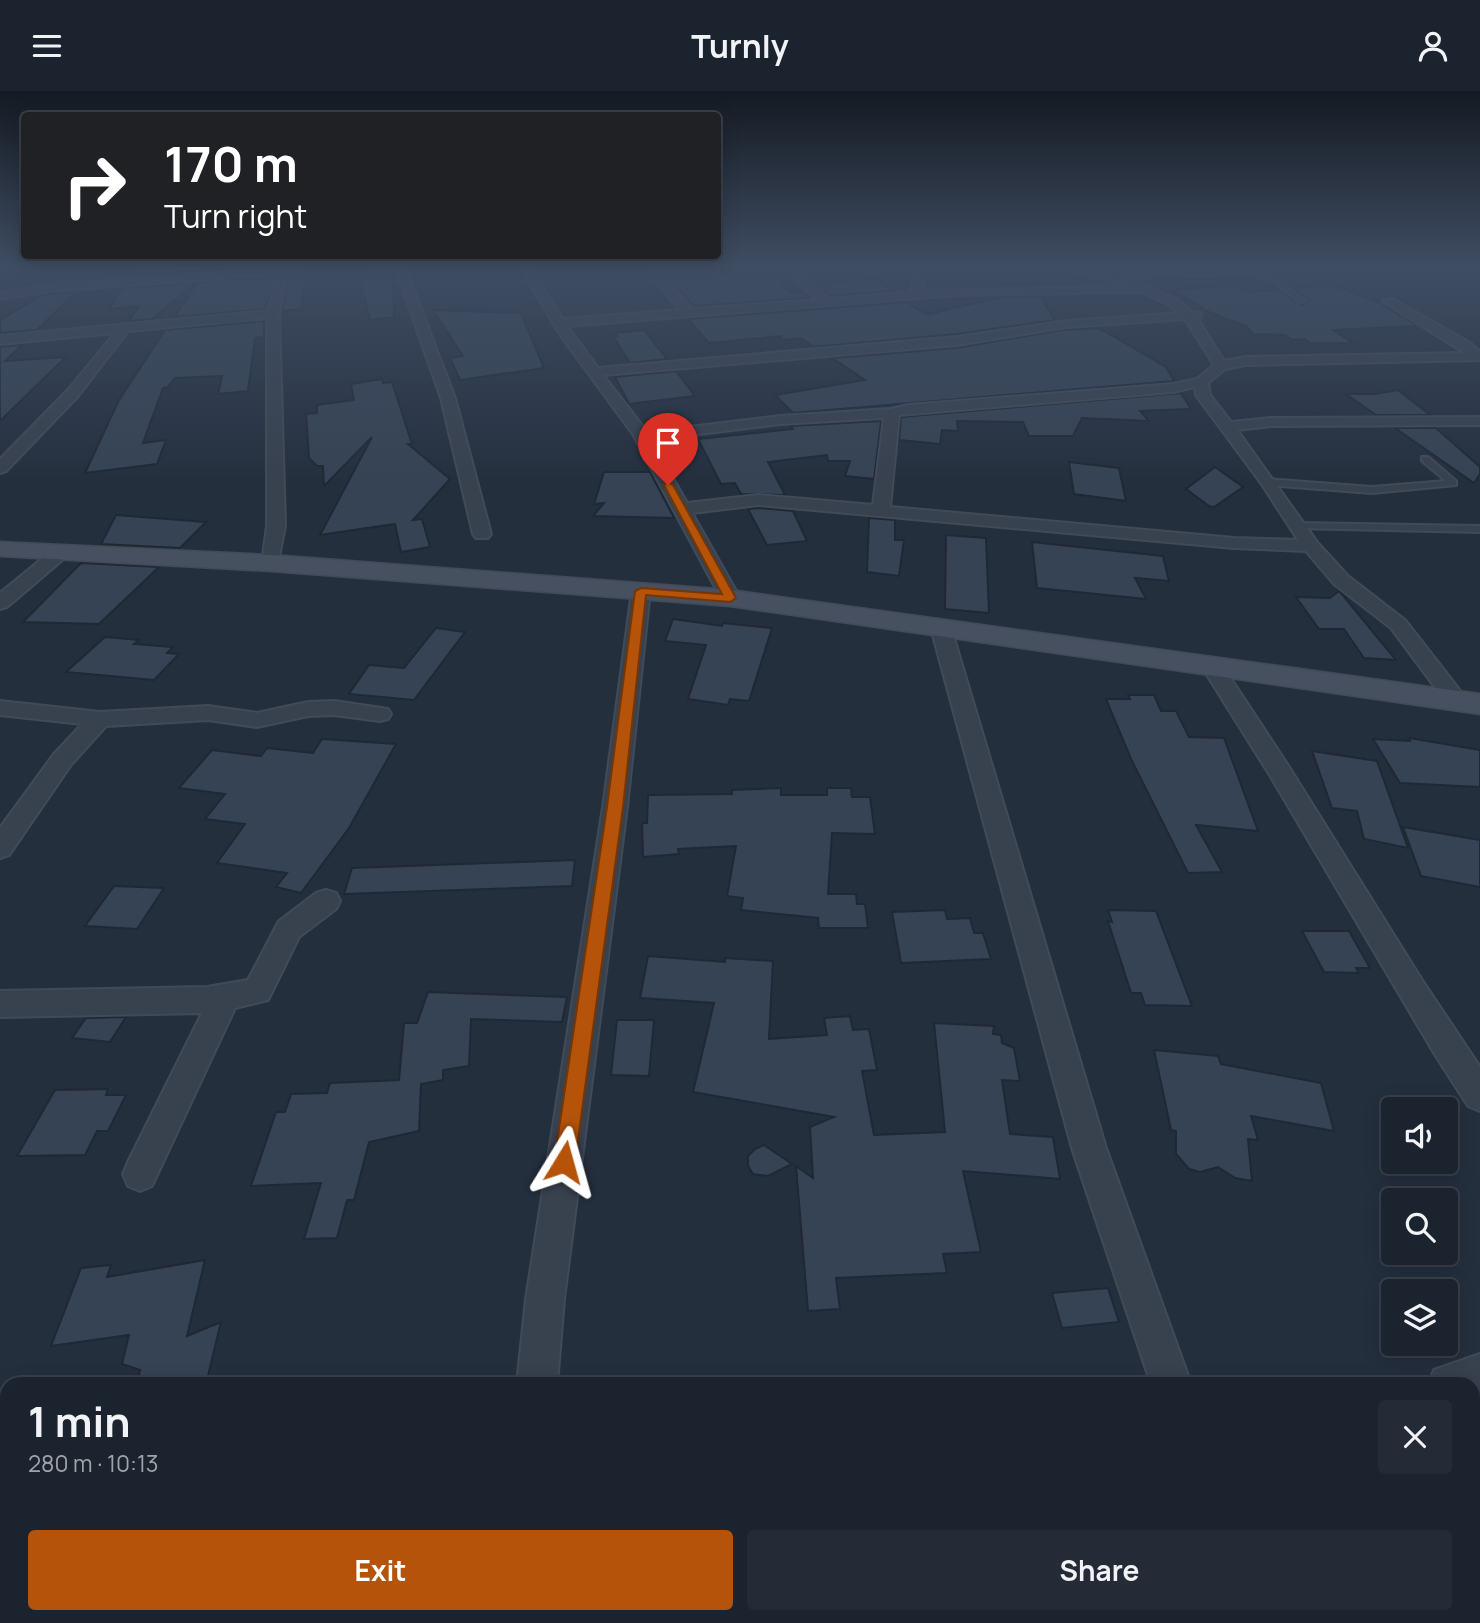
<!DOCTYPE html>
<meta charset="utf-8">
<style>
body{margin:0;font-family:Manrope,sans-serif;background:#242b36;color:#f1f3f6;height:100vh;display:flex;flex-direction:column;font-size:26px;white-space:nowrap}
*{box-sizing:border-box;margin:0}
p{font-size:23px;color:#a0a4aa}
.icon{flex:none;width:38px;height:38px;fill:none;stroke:currentColor;stroke-width:2;stroke-linecap:round;stroke-linejoin:round}
.map{position:relative;flex:1;overflow:hidden}
.details{position:absolute;left:0px;top:1286px;width:1480px;height:247px;display:flex;flex-direction:column;background:#1b232e;border-radius:21px 21px 0 0;box-shadow:0 4px 18px #0003,0 0 0 2px #39404a}
.details>*{flex:none}
.banner{position:absolute;left:21px;top:21px;width:700px;height:147px;border-radius:7px;box-shadow:0 4px 18px #0003,0 0 0 2px #39404a;background:#202124;color:#fff;overflow:hidden}
.tools{position:absolute;left:1381px;top:1006px;display:grid;gap:14px}
.tools a{display:grid;place-items:center;width:77px;height:77px;border-radius:7px;background:#1b232e;box-shadow:0 4px 18px #0003,0 0 0 2px #39404a;font-size:35px}
.pin{position:absolute;display:grid;place-items:center;width:60px;height:60px;color:#fff;margin:-72px -30px;border-radius:50% 50% 50% 0;rotate:-45deg;box-shadow:0 0 7px #0007}
.pin .icon{rotate:45deg}
.me{position:absolute;width:77px;margin:-38px;rotate:8deg;stroke-linejoin:round;filter:drop-shadow(0 0 5px #0008)}
.turn{display:flex;align-items:center;gap:24px;height:147px;padding:0 28px;font-size:32px}
.turn .icon{width:91px;height:91px;stroke-width:2.5}
.turn b{display:block;font-size:49px;line-height:60px}
.round{display:grid;place-items:center;flex:none;width:74px;height:74px;border-radius:7px;background:#242b36}
.headline{display:flex;align-items:center;justify-content:space-between;height:119px;padding:0 28px}
h1{font-size:42px;font-weight:700;line-height:52px}
.primary-button{display:flex;gap:14px;margin-top:auto;padding:14px 28px}
.primary-button a{flex:1;height:80px;border-radius:7px;background:#b45309;color:#fff;font-size:28px;font-weight:700;line-height:80px;text-align:center}
.primary-button a+a{background:#242b36;color:#f1f3f6}
header{display:flex;justify-content:space-between;align-items:center;height:91px;padding:0 28px;background:#1b232e;font-size:32px;font-weight:700}
.map>svg:first-child{display:block}
.building{fill:#364354;stroke:#1f2835;stroke-width:2}
.lines{fill:none;stroke-linecap:round;stroke-linejoin:round}
.lane-casing{stroke:#414a57;stroke-width:4}
.street-casing{stroke:#414a57;stroke-width:4}
.secondary-casing{stroke:#414a57;stroke-width:3}
.lane{fill:#38414e;fill-rule:evenodd}
.street{fill:#38414e;fill-rule:evenodd}
.secondary{fill:#465061;fill-rule:evenodd}
.route{fill:#b45309;stroke:#753606;stroke-width:2}
</style>
<header><svg class="icon" aria-label="menu" viewBox="0 0 24 24"><path d="M4 6h16M4 12h16M4 18h16"/></svg>Turnly<svg class="icon" aria-label="person" viewBox="0 0 24 24"><circle cx="12" cy="8" r="4"/><path d="M4 21q1-7 8-7t8 7"/></svg></header>
<div class="map">
<svg width="1480" height="1532" viewBox="0 0 1480 1532">
<rect width="100%" height="100%" fill="#242f3e"/>
<!-- building -->
<g class="building">
<path d="M136,176h115l-121,9z"/>
<path d="M290,176h17l-6,42 -19,2z"/>
<path d="M370,176h23l1,50 -24,3 -12,-50h11z"/>
<path d="M660,176h58l5,7 52,-1 16,20 13,-1 7,6 -118,8z"/>
<path d="M274,186l-8,32 -92,8 23,-34z"/>
<path d="M875,188l18,12 -62,5 -11,-9 12,-4z"/>
<path d="M196,192l-44,36 -23,2 10,-15 -30,3 13,-21z"/>
<path d="M1235,194l16,7 28,-2 23,15 7,-4 -16,-13 39,-3 48,18 38,23 -85,4 20,13h-43l-5,-4 -12,1 -8,-5 -32,-1 -7,-8 -35,-13 -39,-23z"/>
<path d="M76,201l-39,38 -37,3v-13l42,-25z"/>
<path d="M1040,205l15,24 -98,14 -143,13 -13,-9 -18,2 -2,-4 -72,7 -21,-24 219,-17 16,11 6,1 73,-17z"/>
<path d="M433,219l88,3 23,55 -84,12 -10,-22 13,-2z"/>
<path d="M264,230v16l-9,1 -7,53 -30,3 4,-18 -47,2 -7,9 -5,1 -20,55 23,-3 -9,24 -72,9 34,-73 46,-70z"/>
<path d="M1099,237l67,39 8,14 -381,32 -18,-18 90,-15 -33,-22 125,-10 105,-18z"/>
<path d="M644,239l23,29 -37,4 -17,-27h4l-2,-3z"/>
<path d="M22,254l-17,16 61,-4 -66,64v-74z"/>
<path d="M676,280l19,25 -66,8 -14,-27z"/>
<path d="M382,288l1,4 9,-1 20,62h-4l42,35 -37,41 9,-1 8,28 -29,5 -6,-28 -75,11 52,-98 -48,49 -1,-20h-6l-8,-8 -3,-44 11,-1v-8l37,-5 -3,-16z"/>
<path d="M1398,299l32,25h-54l-30,-21h29z"/>
<path d="M1181,302l10,16 -51,2 9,10 -67,-3 -9,18h-44l-6,-14 -66,-1 1,10 -16,-1 -2,14 -41,-4 2,-23z"/>
<path d="M881,330l-7,58 -29,-3 5,-15h-22l-1,-6 -59,7 17,33 -44,-1 -6,-11 -14,1 -23,-45 95,-10 -2,-3z"/>
<path d="M1395,337h41l44,39v7l-6,9z"/>
<path d="M1069,371l50,6 7,33 -52,-7z"/>
<path d="M1215,376l28,20 -29,20 -5,-1 -23,-17z"/>
<path d="M604,381h46l24,46 -81,-2 11,-13 -10,1z"/>
<path d="M758,417l35,3 14,30 -40,4 -19,-36z"/>
<path d="M116,424l90,7 -26,26 -79,-4z"/>
<path d="M869,427l26,2v20h9l-5,36 -32,-4z"/>
<path d="M946,444l40,3 3,75 -44,-4z"/>
<path d="M1032,451l131,14 6,25 -34,-3 11,21 -109,-11z"/>
<path d="M81,472l78,4 -60,57 -76,-2z"/>
<path d="M1339,500l2,2 55,67 -32,-2 -20,-29h-25l-23,-32 34,1z"/>
<path d="M673,528l49,7 1,-3 49,5 -23,73 -19,-2 -2,6 -40,-6 18,-54 -41,-4z"/>
<path d="M436,537l29,4 -51,68 -65,-6 20,-29 35,3z"/>
<path d="M105,546l34,3 -5,4 39,3 -6,6 12,1 -25,26 -88,-8z"/>
<path d="M1128,604h26l7,16h15l13,26 35,1 34,93 -62,-6 26,47 -34,1 -57,-114 -25,-60h24z"/>
<path d="M1409,647l71,12v37l-80,-4 -27,-44 37,2z"/>
<path d="M322,648l74,5 -47,84 -48,65 -25,-6 11,-14 -70,-10 28,-39 -40,-5 20,-25 -46,-6 33,-38 49,6 6,-8 46,5z"/>
<path d="M1312,660l65,10 31,87 -44,-9 -7,-28 -25,-3z"/>
<path d="M781,697v7h46v-7h24l1,9h18l5,37 -43,-1 -4,61h28l1,10h8l3,24h-49l-1,-10 -77,-8 2,-12 -16,-2 9,-50 -58,3 1,5 -36,3 -1,-34h5l1,-28 84,-1v-4z"/>
<path d="M1403,736l77,13v47l-59,-11z"/>
<path d="M575,769l-3,26 -228,8 8,-26z"/>
<path d="M114,795l50,2 -27,41 -52,-3z"/>
<path d="M945,819l2,9 23,-1 4,15h9l8,26 -90,4 -9,-51z"/>
<path d="M1108,819l48,1 36,95 -47,-1 -4,-12h-10l-23,-72 4,1z"/>
<path d="M1302,840h47l21,37h-14l3,5 -35,-1z"/>
<path d="M648,865l77,6v-4l48,3 -4,78 58,-4 -3,-17 26,-2 3,14 16,-1 8,41 -15,1 12,64 71,-3 -11,-109 60,3 -1,8 8,1 1,8 12,5 6,33 -18,-1 8,54 43,3 7,42 -97,-8 18,81 -38,2 4,19 -111,5 4,31 -32,2 -12,-145 17,12 -3,-51 24,-10 -141,-25 21,-89 -74,-5z"/>
<path d="M428,901l139,5 -5,25 -91,-3 -2,47 -26,4v10l-22,4 -2,47 -50,11 -15,58h-7l-10,38 -33,1 17,-56 -70,3 25,-74h9l6,-18 36,-1 3,-10 69,-3 5,-57h13z"/>
<path d="M126,926l-16,25 -38,-4 14,-20z"/>
<path d="M617,929h37l-5,56 -38,-1z"/>
<path d="M1154,959l64,6 3,8 100,19 13,48 -83,-15 7,24 -10,-1 4,42 -17,-3 -17,-11 -18,5 -11,-3 -13,-15v-23l-5,-1z"/>
<path d="M108,998l-2,6h20l-18,36h-11l-12,24 -68,1 38,-66z"/>
<path d="M764,1054l28,19 -24,12 -15,-2 -5,-8v-10l7,-7z"/>
<path d="M205,1169l-18,76 34,-14 -15,62h-69l3,-14 -18,-6 7,-29 -78,11 30,-78 30,-3 -4,12z"/>
<path d="M1108,1197l11,34 -57,6 -10,-35z"/>
</g>
<g class="lines">
<defs>
<g id="lane">
<path d="M1248,178l29,11 29,21 -5,1 -28,-20 -25,-11z"/>
<path d="M1422,366h6l28,24v4l-84,8 -104,-8 -4,-3 4,-3 104,8 74,-6 -24,-20z"/>
<path d="M1297,432l183,3v6l-186,-4 -2,-2z"/>
</g>
<g id="street">
<path d="M288,176l-9,47 6,212 -8,41 -6,1 -9,-5 5,-37v-208l-139,13 -50,65 -72,75 -6,2v-14l68,-69 47,-57 -115,11v-8l268,-25 9,-37 -227,17 -50,8v-6l50,-8z"/>
<path d="M395,176h10l50,131 36,136 -3,4h-12l-3,-4 -32,-136z"/>
<path d="M520,176h10l33,52 117,-9 -35,-43h11l36,42 125,-9 -38,-33h11l40,32 81,-7 3,-21 -7,-4h14l3,3 -2,21 206,-5 -6,-6 1,-2 30,-9 143,-2 -5,3 -83,6 -54,-1 -20,6 44,19 13,12 10,1v4l-4,1 27,43 21,-4 220,-4 -83,-52 10,-2 78,44 10,9v8l-235,5 -20,4 -17,14 2,12 21,27 40,-4 209,-1v8l-209,1 -34,4 80,112 31,34 57,44 63,81 -3,5h-16l-58,-78 -57,-44 -28,-33 -72,-3 -476,-43 -66,8 48,85 -10,6 -7,-2 -90,-168 -72,-98zM1141,201l29,13 9,8 -112,8 -110,16 -359,31 -31,-42 389,-31zM1185,228l29,46 -17,14 -24,5 -265,21 -17,4 -111,7 -133,16 -44,-57 354,-30 110,-18zM1195,296l1,8 65,88 37,57 -64,-2 -344,-31 9,-92 274,-23zM884,327l-11,87 -115,-10 -71,8 -36,-63 129,-16z"/>
<path d="M1063,176h17l40,13 -5,3z"/>
<path d="M61,456l6,1 3,4 -3,4 -60,51 -7,2v-16l55,-45z"/>
<path d="M641,494l9,6 -23,216 -63,492 -7,85h-40l9,-85 77,-492 29,-216z"/>
<path d="M941,531l7,2 3,4 155,520 85,236h-40l-79,-236 -141,-520 3,-4z"/>
<path d="M1213,570l7,1 69,105 133,213 58,87v44l-12,-5 -34,-53 -163,-276 -69,-110 4,-5z"/>
<path d="M0,610l100,11 108,-6 49,7 51,-11 26,-1 54,8 3,5 -3,5 -8,2 -46,-6 -26,1 -51,11 -49,-7 -102,6 -36,40 -61,89 -9,3v-30l54,-74 28,-30 -82,-9z"/>
<path d="M326,799l10,3 4,8 -4,8 -37,28 -31,63 -33,8 -83,178 -12,5 -12,-5 -5,-12 5,-12 74,-149 -202,4v-26l207,-4 41,-7 31,-59 37,-28z"/>
<path d="M1480,1263v40l-6,2v-12h-46l6,-14z"/>
<path d="M493,1526h48l-1,6h-48z"/>
<path d="M1282,1526h48l3,6h-48z"/>
</g>
<path id="secondary" d="M0,451l271,13 459,35 750,104v20l-750,-108 -459,-35 -271,-15z"/>
</defs>
<!-- lane casing -->
<use href="#lane" class="lane-casing"/>
<!-- street casing -->
<use href="#street" class="street-casing"/>
<!-- secondary casing -->
<use href="#secondary" class="secondary-casing"/>
<!-- lane -->
<use href="#lane" class="lane"/>
<!-- street -->
<use href="#street" class="street"/>
<!-- secondary -->
<use href="#secondary" class="secondary"/>
</g>
<!-- sky -->
<linearGradient id="sky" x2="0" y2="1"><stop stop-color="#141a22"/><stop offset="0.45" stop-color="#3f4d63"/><stop offset="1" stop-color="#3f4d63" stop-opacity="0"/></linearGradient>
<rect width="1480" height="391" fill="url(#sky)"/>
<!-- route -->
<path class="route" d="M668,391l5,3 63,113 -6,4 -84,-7 -23,212 -48,355 -3,8 -8,3 -7,-3 -3,-8 53,-355 28,-216 6,-3 81,6 -58,-109z"/>
</svg>
<div class="tools">
<a><svg class="icon" aria-label="sound" viewBox="0 0 24 24"><path d="M4 9h4l5-4v14l-5-4H4zM17 9q2 3 0 6"/></svg></a>
<a><svg class="icon" aria-label="search" viewBox="0 0 24 24"><circle cx="10" cy="10" r="6"/><path d="M15 15l6 6"/></svg></a>
<a><svg class="icon" aria-label="layers" viewBox="0 0 24 24"><path d="M12 4l9 5-9 5-9-5zM3 14l9 5 9-5"/></svg></a>
</div>
<div class="pin" style="left:668px;top:394px;background:#d93025"><svg class="icon" aria-label="arrive" viewBox="0 0 24 24"><path d="M6 21V4h12l-3 4 3 4H6"/></svg></div>
<svg class="me" style="left:564px;top:1071px" viewBox="-20 -20 40 40"><path d="M0-17L14 15 0 8-14 15z" fill="#b45309" stroke="#fff" stroke-width="4"/></svg>
<div class="banner">
<div class="turn"><svg class="icon" aria-label="right" viewBox="0 0 24 24"><path d="M7 20v-9h11M14 6l5 5-5 5"/></svg><div><b>170 m</b>Turn right</div></div>
</div>
<section class="details">
<div class="headline"><div><h1>1 min</h1><p>280 m · 10:13</p></div><a class="round"><svg class="icon" aria-label="close" viewBox="0 0 24 24"><path d="M6 6l12 12M18 6L6 18"/></svg></a></div>
<div class="primary-button"><a>Exit</a><a>Share</a></div>
</section>
</div>
